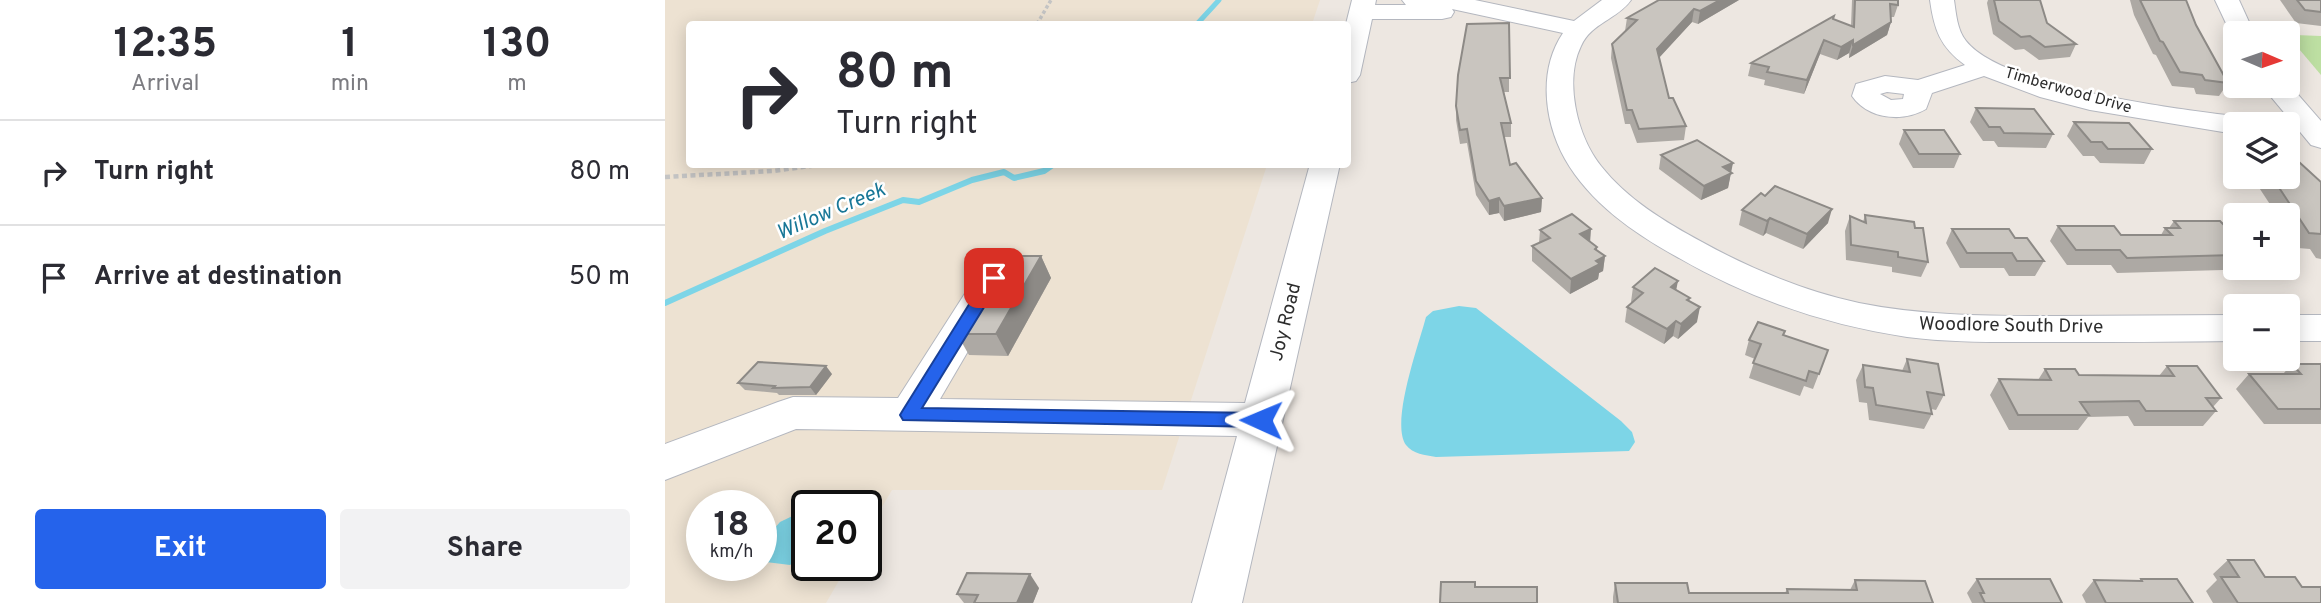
<!DOCTYPE html>
<meta charset="utf-8">
<style>
body{margin:0;font-family:Overpass,sans-serif;background:#f2f2f3;color:#2b2b33;height:100vh;display:flex;flex-direction:column;font-size:26px;white-space:nowrap}
*{box-sizing:border-box;margin:0}
p{font-size:23px;color:#7c7c81}
.icon{flex:none;width:38px;height:38px;fill:none;stroke:currentColor;stroke-width:2;stroke-linecap:round;stroke-linejoin:round}
.map{position:relative;flex:1;overflow:hidden}
.panel{display:flex;flex-direction:column;background:#fff;width:665px}
.panel>*{flex:none}
.banner{position:absolute;left:21px;top:21px;width:665px;height:147px;border-radius:7px;box-shadow:0 4px 18px #0003;background:#fff;color:#2b2b33;overflow:hidden}
.needle{width:46px;rotate:92deg}
.buttons{position:absolute;left:1558px;top:21px;display:grid;gap:14px}
.buttons a{display:grid;place-items:center;width:77px;height:77px;border-radius:7px;background:#fff;box-shadow:0 4px 18px #0003;font-size:35px}
.speed{position:absolute;left:21px;top:490px;display:flex;gap:14px;font-size:35px;font-weight:700;text-align:center}
.speed>*{display:grid;place-content:center;width:91px;height:91px;border-radius:50%;background:#fff;box-shadow:0 4px 18px #0003;line-height:1}
.speed small{font-size:18px;font-weight:400}
.speed .limit{border:4px solid #111;border-radius:10px;background:#fff;color:#111}
.pin{position:absolute;display:grid;place-items:center;width:60px;height:60px;color:#fff;margin:-30px;border-radius:14px;box-shadow:0 4px 10px #0006}
.me{position:absolute;width:77px;margin:-38px;rotate:271deg;stroke-linejoin:round;filter:drop-shadow(0 0 5px #0008)}
.turn{display:flex;align-items:center;gap:24px;height:147px;padding:0 35px;font-size:32px}
.turn .icon{width:91px;height:91px;stroke-width:2.5}
.turn b{display:block;font-size:49px;line-height:60px}
.eta{display:flex;justify-content:space-evenly;align-items:center;height:119px;text-align:center}
.eta b{font-size:42px;font-weight:700;line-height:49px}
.button{display:flex;gap:14px;margin-top:auto;padding:14px 35px}
.button a{flex:1;height:80px;border-radius:7px;background:#2563eb;color:#fff;font-size:28px;font-weight:700;line-height:80px;text-align:center}
.button a+a{background:#f2f2f3;color:#2b2b33}
ul{padding:0;list-style:none}
li{display:flex;align-items:center;gap:21px;height:105px;padding:0 35px;border-top:2px solid #e1e1e2}
li div{flex:1}
li b{display:block;font-size:26px}
li em{font-style:normal}
main{display:flex;flex:1;min-height:0}
.map>svg:first-child{display:block}
.education{fill:#ede2d2;fill-rule:evenodd}
.green{fill:#bddfa2}
.water{fill:#7dd5e7}
.lines{fill:none;stroke-linecap:round;stroke-linejoin:round}
.stream-far1{stroke:#7dd5e7;stroke-width:5}
.stream{stroke:#7dd5e7;stroke-width:6}
.minor-casing{stroke:#b4b7bf;stroke-width:2}
.path-far1{stroke:#c4c4c4;stroke-width:3.5;stroke-dasharray:3.5 2.5;stroke-linecap:butt}
.path{stroke:#c4c4c4;stroke-width:4.5;stroke-dasharray:5 3.5;stroke-linecap:butt}
.minor{fill:#fff;fill-rule:evenodd}
.wall{fill:#ada9a4}
.shaded-wall{fill:#8d8a86}
.building{fill:#c9c5bf;stroke:#8d8a86;stroke-width:2}
.route{fill:#2563eb;stroke:#184099;stroke-width:2}
.labels{text-anchor:middle;dominant-baseline:central;stroke-width:5;stroke-linejoin:round;paint-order:stroke}
.far-street-label{font-size:16px;fill:#2d2d2d;stroke:#fff}
.street-label{font-size:19px;fill:#2d2d2d;stroke:#fff}
.water-label{font-size:21px;font-style:italic;fill:#187797;stroke:#fff}
</style>
<main>
<section class="panel">
<div class="eta">
<div><b>12:35</b><p>Arrival</p></div>
<div><b>1</b><p>min</p></div>
<div><b>130</b><p>m</p></div>
</div>
<ul>
<li><svg class="icon" aria-label="right" viewBox="0 0 24 24"><path d="M7 20v-9h11M14 6l5 5-5 5"/></svg><div><b>Turn right</b></div><em>80 m</em></li>
<li><svg class="icon" aria-label="arrive" viewBox="0 0 24 24"><path d="M6 21V4h12l-3 4 3 4H6"/></svg><div><b>Arrive at destination</b></div><em>50 m</em></li>
</ul>
<div class="button"><a>Exit</a><a>Share</a></div>
</section>
<div class="map">
<svg width="1656" height="603" viewBox="0 0 1656 603">
<rect width="100%" height="100%" fill="#ede7e1"/>
<!-- education -->
<path class="education" d="M0,0h655l-8,24h-623v140l578,1 -105,325h-270l-26,44v-28h-59v59h41l-22,38h-161zM37,506h59v59h-59z"/>
<!-- green -->
<path class="green" d="M1630,35l26,1v39l-22,-26z"/>
<!-- water -->
<g class="water">
<path d="M794,306l17,2 145,113 11,11 3,10 -6,9 -193,6c-11,-2 -23,-3 -30,-12 -16,-22 13,-101 20,-128l7,-6z"/>
<path d="M142,509v44l-17,12 -24,-3 -5,-18 19,-22z"/>
</g>
<g class="lines">
<!-- stream-far1 -->
<path class="stream-far1" d="M532,24l22,-24"/>
<!-- stream -->
<path class="stream" d="M0,303l160,-72 78,-31 16,2 53,-22 32,-8 10,6 30,-7 10,-7"/>
<defs>
<g id="minor">
<path d="M687,0h24l-1,5h31l-4,-5h73l99,21 28,-21h29c-13,19 -40,23 -50,46 -17,35 -4,90 20,120 26,33 64,56 101,76 49,27 102,49 157,61 65,13 130,13 196,13 60,0 120,-1 180,-1v26c-62,1 -124,1 -185,1 -48,0 -96,1 -143,-5 -80,-12 -157,-38 -228,-79 -44,-24 -89,-55 -114,-99 -21,-38 -27,-89 -2,-126l-111,-24 2,3 -3,5 -9,2h-70l-12,56 -4,6 -9,2 -1,-59z"/>
<path d="M1265,0h24c2,13 3,30 12,41 36,46 210,68 269,75l10,3 4,5h-14v10l-145,-24 -50,-13 -56,-21 -52,17 -6,16c-24,14 -58,10 -74,-13l4,-12 29,-8 33,4 47,-15c-25,-18 -31,-36 -35,-65zM1222,92l17,2 -1,5 -12,1 -11,-6z"/>
<path d="M1550,0h24l15,33h-19l-2,5z"/>
<path d="M1622,82l34,39v27l-10,-3 -49,-59h25z"/>
<path d="M645,164h30l-98,439h-50l45,-167 -441,-7 -131,51v-36l113,-42 15,-5 105,1 73,-114 13,-3 13,3 5,9 -62,106 305,4z"/>
<rect x="1622" y="315" width="34" height="26"/>
</g>
</defs>
<!-- minor casing -->
<use href="#minor" class="minor-casing"/>
<!-- path-far1 -->
<path class="path-far1" d="M372,24l14,-24"/>
<!-- path -->
<path class="path" d="M0,177l108,-6 52,-7"/>
<!-- minor -->
<use href="#minor" class="minor"/>
</g>
<!-- wall -->
<g class="wall">
<path d="M1074,0l-41,24 -6,-2 -33,36 10,40 17,28 -2,14 -47,3 -7,-19h-5l-14,-66 1,-14 13,-13 2,-13z"/>
<path d="M1187,0h46v5l-4,12h-3v5l-4,13 -38,23v-5l-12,7 -17,-6 -16,40 -40,-9 1,-5 -17,-4 3,-13 82,-44 18,7z"/>
<path d="M1323,0h52l7,23 29,21 -6,13 -31,3 -15,-11 -9,1 -22,-16 -6,-31z"/>
<path d="M1465,0h56l10,25 32,58 -9,13 -23,-2 -2,-6 -22,-2 -16,-31 -3,-1 -19,-39z"/>
<path d="M1615,0h41v26l-25,-3z"/>
<path d="M844,23v69h-5l7,31v14h-7l6,28 32,33 -1,14 -37,9 -5,-8 -10,2 -13,-20 -9,-52 -7,1 -4,-24v-14z"/>
<path d="M1311,108l77,26 -7,14 -48,-1 -4,-6h-11l-13,-19z"/>
<path d="M1409,122l78,27 -8,15 -44,-1 -6,-7h-11l-16,-20z"/>
<path d="M1239,130l56,24 -6,14h-41l-14,-24z"/>
<path d="M1568,144h2v26l-11,-12z"/>
<path d="M996,155l70,17 -3,16 -27,12 -42,-31z"/>
<path d="M1577,177h45l34,5v77l-5,-1 -6,-9 -12,-1 -11,-16v-17h-10l-21,-32h-8z"/>
<path d="M1100,196l63,27 -25,26 -37,-16 -3,3 -24,-11 3,-15z"/>
<path d="M1200,215l50,13 13,34 -7,15 -29,-5v-5l-46,-7 -1,-29 5,-15 13,6z"/>
<path d="M1509,221l61,15v32h26l-6,7h-27l-5,-5 -106,3 -6,-8h-44l-17,-24 8,-15 63,9h40l4,-7h4z"/>
<path d="M1287,229l63,9 29,23 -9,15h-26l-5,-8h-44l-14,-25z"/>
<path d="M875,230l50,12 7,5v3l8,6 -2,15 -4,2 -1,6 -28,15 -38,-33v-15l7,-3z"/>
<path d="M376,256l10,22 -43,78 -39,-1 -12,-21z"/>
<path d="M968,287l43,3 14,8 -1,3 8,21 -19,17 -5,-3 -9,8 -39,-22 2,-15 5,-4 -1,-1z"/>
<path d="M1118,335l45,15 -15,39 -9,-3 -4,10 -51,-18 6,-19 -10,-4 4,-15z"/>
<path d="M1242,359l37,36 -8,15 -5,-1 1,5 -8,15 -55,-9 -2,-17 -8,-1 -3,-22 7,-15 39,6z"/>
<path d="M1627,364h29v60h-57l-28,-35 13,-15h34z"/>
<path d="M1502,366l54,32 -8,9 3,4 -13,15h-69l-6,-10 -40,1 -10,13h-69l-19,-35 9,-16 39,1 7,-11 34,6 80,1z"/>
<path d="M167,374l-16,21h-37l-2,-2 -32,-3 -7,-7z"/>
<path d="M1563,560l37,17 37,10 19,16h-108l-7,-12 11,-11 -4,-6z"/>
<path d="M1312,579l85,24h-90l-5,-10z"/>
<path d="M1476,579l52,24h-107l-4,-8 12,-15 45,1z"/>
<path d="M1190,580l78,23h-320v-6l2,-14 74,10h96l2,-4 63,1z"/>
<path d="M374,588l-6,15h-69l-7,-9z"/>
</g>
<!-- shaded-wall -->
<g class="shaded-wall">
<path d="M1055,0h19l-41,24 2,-13z"/>
<path d="M1029,9l-2,13 -37,40 2,-13z"/>
<path d="M1226,22l-4,13 -38,23 4,-13z"/>
<path d="M1159,40l-4,14 -16,40 3,-14z"/>
<path d="M1188,40l-4,13 -12,7 4,-13z"/>
<path d="M1068,163l-5,25 -27,12 3,-14 19,-19z"/>
<path d="M834,198v15l-10,2v-14z"/>
<path d="M877,198l-1,14 -37,9v-15z"/>
<path d="M1167,209l-4,14 -25,26 4,-15z"/>
<path d="M1105,218l-4,15 -3,3 4,-15z"/>
<path d="M926,229l-1,15 -10,-10z"/>
<path d="M932,247l-1,14 9,-5 -2,15 -4,2 -1,6 -28,15 1,-15 24,-30z"/>
<path d="M376,256l10,22 -43,78 -12,-22z"/>
<path d="M1013,281l-3,15 -4,-9z"/>
<path d="M1035,307l-3,15 -19,17 3,-15z"/>
<path d="M1011,321l-3,15 -9,8 3,-15z"/>
<path d="M161,366l6,8 -16,21 -6,-8z"/>
<path d="M365,574l9,14 -6,15h-16z"/>
</g>
<!-- building -->
<g class="building">
<path d="M994,0h61l-20,11 -6,-2 -37,40 12,49h4l13,28 -47,3 -7,-19h-5l-15,-66 25,-24 -10,-2z"/>
<path d="M1190,0h43v5l-8,-1 1,18 -38,23v-5l-12,7 -17,-7 -17,40 -40,-8 2,-5 -18,-4 83,-47 -1,3 21,8z"/>
<path d="M1329,0h46l7,23 29,21 -31,3 -15,-11 -9,1 -22,-16z"/>
<path d="M1475,0h46l10,25 32,58 -23,-3 -3,-5 -22,-3 -17,-30 -3,-1z"/>
<path d="M1632,0h24v12l-16,-2z"/>
<path d="M844,23l1,55h-10l11,45h-10l9,42 6,-2 26,35 -38,8 -5,-8 -10,3 -13,-20 -9,-52 -7,1 -4,-24 2,-31 9,-51z"/>
<path d="M1311,108l58,1 19,25 -49,-1 -4,-6h-11z"/>
<path d="M1409,122l55,1 23,26h-44l-6,-7h-11z"/>
<path d="M1239,130h40l16,24h-41z"/>
<path d="M1032,140l36,23 -10,4 9,6 -28,13 -43,-31z"/>
<path d="M1622,151l34,31v52l-12,-1 -37,-56h15z"/>
<path d="M1110,186l57,23 -25,25 -37,-16 -3,3 -25,-11 19,-17 4,3z"/>
<path d="M907,214l19,15 -11,5 17,13 -2,2 10,7 -9,5 4,3 -29,15 -39,-33 18,-8 -10,-8z"/>
<path d="M1200,215l49,7 1,6h8l5,34 -30,-5v-5l-47,-7 -1,-29 16,7z"/>
<path d="M1509,221h46l15,15v20l-1,-1 -107,3 -7,-8h-44l-18,-24h56l7,9h51l-7,-7h15z"/>
<path d="M1287,229h57l6,9h12l17,23h-27l-5,-8h-45z"/>
<path d="M339,256h37l-45,78h-39z"/>
<path d="M990,268l23,13 -7,6 19,11 -3,2 13,7 -19,17 -5,-3 -9,8 -40,-22 16,-14 -10,-6z"/>
<path d="M1093,322l27,9 -2,4 45,15 -9,24 -10,-3 -3,10 -53,-18 8,-19 -12,-4z"/>
<path d="M1242,359l31,5 6,31 -17,-3 5,22 -56,-9 -3,-17 -8,-1 -2,-22 47,7z"/>
<path d="M93,362l68,4 -16,21 -37,1 2,-2 -37,-3z"/>
<path d="M1627,364h29v45h-43l-29,-35h52z"/>
<path d="M1502,366h30l24,32h-15l10,13h-70l-7,-10 -59,1 9,13h-71l-19,-36 52,1 -6,-11h30l4,6 95,1z"/>
<path d="M1563,560h26l11,17h30l7,10h19v16h-83l-17,-26h18z"/>
<path d="M302,573l63,1 -13,29h-43l4,-8 -21,-1z"/>
<path d="M1312,579h73l12,24h-77l-5,-10h4z"/>
<path d="M1476,579h36l16,24h-87l-12,-23 48,1z"/>
<path d="M1190,580l70,1 8,22h-315l-3,-20h72l2,10h99l-1,-4 70,1z"/>
<path d="M776,582h34v5h62v16h-97z"/>
</g>
<!-- route -->
<path class="route" d="M329,272l8,6 -80,130 339,5 7,2 2,5 -2,5 -7,2 -358,-7 -3,-5 3,-5 85,-136z"/>
<g class="labels">
<!-- far-street labels -->
<g class="far-street-label">
<text transform="translate(1403 91) rotate(16)">Timberwood Drive</text>
</g>
<!-- street labels -->
<g class="street-label">
<text transform="translate(621 322) rotate(-76)">Joy Road</text>
<text transform="translate(1346 326) rotate(1)">Woodlore South Drive</text>
</g>
<!-- water labels -->
<g class="water-label">
<text transform="translate(166 212) rotate(-23)">Willow Creek</text>
</g>
</g>
</svg>
<div class="buttons">
<a><svg class="needle" viewBox="-14 -14 28 28"><path d="M0-13l5 13h-10z" fill="#e53935"/><path d="M0 13l5-13h-10z" fill="#7c7c81"/></svg></a>
<a><svg class="icon" aria-label="layers" viewBox="0 0 24 24"><path d="M12 4l9 5-9 5-9-5zM3 14l9 5 9-5"/></svg></a>
<a>+</a>
<a>−</a>
</div>
<div class="speed"><div>18<small>km/h</small></div><div class="limit">20</div></div>
<div class="pin" style="left:329px;top:278px;background:#d93025"><svg class="icon" aria-label="arrive" viewBox="0 0 24 24"><path d="M6 21V4h12l-3 4 3 4H6"/></svg></div>
<svg class="me" style="left:596px;top:420px" viewBox="-20 -20 40 40"><path d="M0-17L14 15 0 8-14 15z" fill="#2563eb" stroke="#fff" stroke-width="4"/></svg>
<div class="banner">
<div class="turn"><svg class="icon" aria-label="right" viewBox="0 0 24 24"><path d="M7 20v-9h11M14 6l5 5-5 5"/></svg><div><b>80 m</b>Turn right</div></div>
</div>
</div>
</main>
